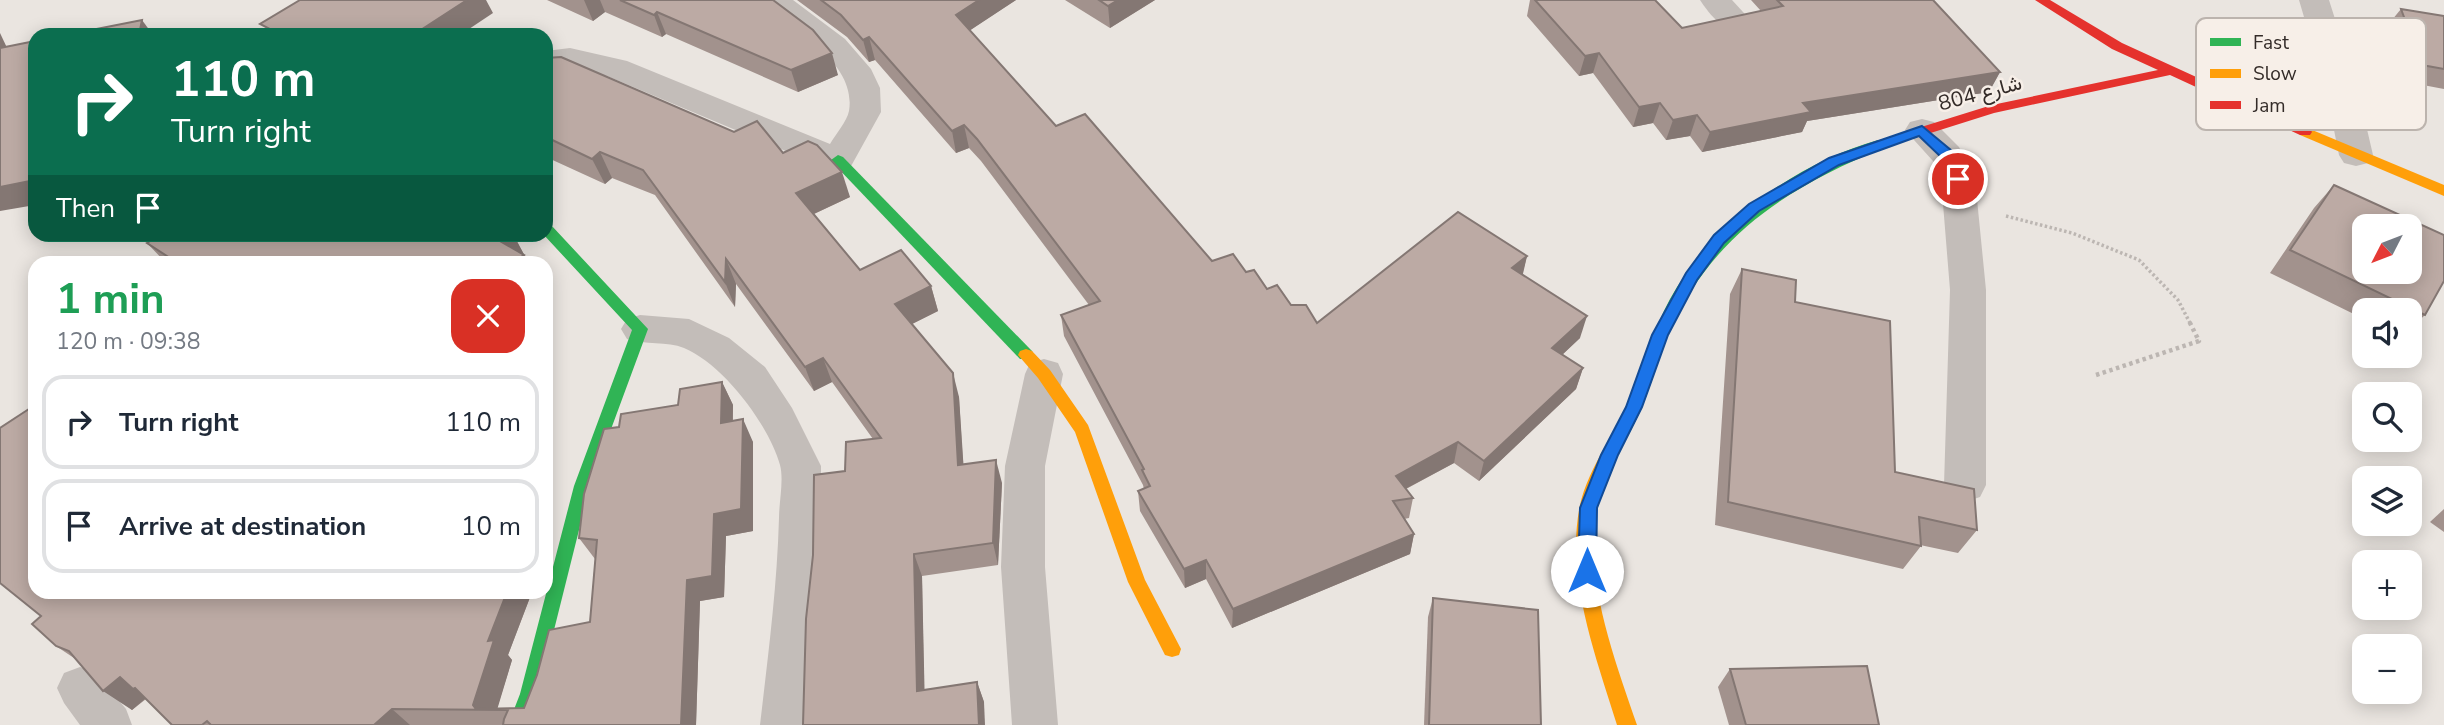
<!DOCTYPE html>
<meta charset="utf-8">
<style>
body{margin:0;font-family:"Nunito Sans",Vazirmatn,sans-serif;background:#f2f2f3;color:#1f2937;height:100vh;display:flex;flex-direction:column;font-size:26px;white-space:nowrap}
*{box-sizing:border-box;margin:0}
p{font-size:23px;color:#747a83}
.icon{flex:none;width:38px;height:38px;fill:none;stroke:currentColor;stroke-width:2;stroke-linecap:round;stroke-linejoin:round}
.map{position:relative;flex:1;overflow:hidden}
.drawer{position:absolute;left:28px;top:256px;width:525px;height:343px;display:flex;flex-direction:column;background:#fff;border-radius:21px;box-shadow:0 4px 18px #0003}
.drawer>*{flex:none}
.banner{position:absolute;left:28px;top:28px;width:525px;height:214px;border-radius:21px;box-shadow:0 4px 18px #0003;background:#0b6e4f;color:#fff;overflow:hidden}
.needle{width:46px;rotate:228deg}
.tools{position:absolute;left:2352px;top:214px;display:grid;gap:14px}
.tools a{display:grid;place-items:center;width:70px;height:70px;border-radius:14px;background:#fff;box-shadow:0 4px 18px #0003;font-size:35px}
.pin{position:absolute;display:grid;place-items:center;width:60px;height:60px;color:#fff;margin:-30px;border:4px solid #fff;border-radius:50%;box-shadow:0 2px 7px #0007}
.me{position:absolute;width:77px;margin:-38px;rotate:0deg;stroke-linejoin:round;filter:drop-shadow(0 0 5px #0008)}
.turn{display:flex;align-items:center;gap:24px;height:147px;padding:0 28px;font-size:32px}
.turn .icon{width:91px;height:91px;stroke-width:2.5}
.turn b{display:block;font-size:49px;line-height:60px}
.then{display:flex;align-items:center;height:66px;padding:0 28px;background:#0003;gap:14px;font-size:26px}
.round{display:grid;place-items:center;flex:none;width:74px;height:74px;border-radius:21px;background:#f2f2f3}
.headline{display:flex;align-items:center;justify-content:space-between;height:119px;padding:0 28px}
h1{font-size:42px;font-weight:700;line-height:52px;color:#1e9e55}
ul{padding:0;list-style:none}
li{display:flex;align-items:center;gap:21px;height:94px;margin:0 14px 10px;padding:0 14px;border:4px solid #e0e1e3;border-radius:21px}
li div{flex:1}
li b{display:block;font-size:26px}
li em{font-style:normal}
.map>svg:first-child{display:block}
.lines{fill:none;stroke-linecap:round;stroke-linejoin:round}
.path-far1{stroke:#bcb6b2;stroke-width:3.5;stroke-dasharray:2.5 2.5;stroke-linecap:butt}
.path{stroke:#bcb6b2;stroke-width:4.5;stroke-dasharray:3.5 3.5;stroke-linecap:butt}
.street{fill:#c3bdb9;fill-rule:evenodd}
.fast{fill:#30b455;fill-rule:evenodd}
.slow{fill:#ff9f0a;fill-rule:evenodd}
.jam{fill:#e5322d;fill-rule:evenodd}
.wall{fill:#a2928d}
.shaded-wall{fill:#847773}
.building{fill:#bcaaa4;stroke:#847773;stroke-width:2;fill-rule:evenodd}
.route{fill:#1a73e8;stroke:#114b97;stroke-width:2}
.labels{text-anchor:middle;dominant-baseline:central;stroke-width:5;stroke-linejoin:round;paint-order:stroke}
.street-label{font-size:21px;fill:#332b28;stroke:#f7efe8}
.key{fill:#f7efe8;stroke:#bcb4ae;stroke-width:2}
.key-label{font-size:19px;fill:#332b28}
</style>
<div class="map">
<svg width="2444" height="725" viewBox="0 0 2444 725">
<rect width="100%" height="100%" fill="#eae5e0"/>
<g class="lines">
<!-- path-far1 -->
<path class="path-far1" d="M2006,216l66,17 67,27 39,40 12,23"/>
<!-- path -->
<path class="path" d="M2096,375l103,-34 -10,-20"/>
<!-- street -->
<g class="street">
<path d="M759,0h34l52,39 26,30 9,19 1,24 -31,56 -12,4 -12,-4 -219,-92 -37,-8 -24,3v-20l24,-3 57,13 203,83c6,-10 17,-23 19,-33 8,-48 -54,-80 -86,-105z"/>
<path d="M1700,0h32l22,24 -4,7c-23,5 -38,-13 -50,-31z"/>
<path d="M2299,0h30l30,95 14,60 -5,8 -12,3 -12,-3 -5,-8 -12,-60z"/>
<path d="M1922,119l12,3 25,25 16,32 11,111v195l-6,12 -15,5 -15,-5 -6,-12 6,-195 -9,-111 -8,-18 -28,-31 5,-8z"/>
<path d="M640,315l49,4 40,19 36,29 27,41 29,58v111l-15,148h-46c8,-69 17,-137 19,-207 0,-16 5,-38 1,-53 -11,-40 -57,-101 -96,-117 -17,-7 -39,-3 -57,-9l-6,-10 6,-10z"/>
<path d="M1044,359l14,4 5,11 -18,92v101l13,158h-46l-11,-158 4,-101 20,-92 5,-11z"/>
<path d="M80,667l16,6 30,36 6,16h-52l-16,-22 -7,-15 7,-15z"/>
</g>
<!-- fast -->
<g class="fast">
<path d="M1878,140l7,5 -2,3c-98,41 -172,88 -216,188 -8,20 -13,41 -21,61 -8,22 -20,42 -31,63l-6,2 -6,-2 -2,-5c9,-19 21,-37 29,-57 13,-34 23,-67 40,-99 42,-76 125,-135 208,-159z"/>
<path d="M838,155l5,2 189,194 2,4 -2,4h-12l-187,-196 -2,-3z"/>
<path d="M546,224l5,1 97,104 -58,157 -52,208 -10,31h-20l12,-31 54,-208 58,-156 -89,-96h3z"/>
</g>
<!-- slow -->
<g class="slow">
<path d="M2305,127l139,58v11l-144,-61 -2,-3 2,-3z"/>
<path d="M1026,349l6,2 18,19 38,55 57,155 36,69 -2,6 -7,2 -7,-2 -37,-73 -53,-150 -37,-54 -20,-23 2,-4z"/>
<path d="M1609,448l6,2 2,5c-7,16 -16,32 -20,50 -14,73 17,152 40,220h-20c-21,-68 -52,-148 -37,-220 4,-19 14,-38 23,-55z"/>
</g>
<!-- jam -->
<path class="jam" d="M2035,0h15l72,43 188,86 2,3 -2,3h-10l-130,-60 -176,38 -111,35h-10l-2,-3 2,-3 119,-37 166,-35 -46,-21z"/>
</g>
<!-- wall -->
<g class="wall">
<path d="M547,0h226l65,75 -40,17 -132,-58 -4,3 -57,-25 -12,9z"/>
<path d="M797,0h219l-46,30 86,96 156,135 34,11 21,17 50,34 210,-67 -5,19 58,63 -18,17 21,13 -7,21 -97,92 -25,-18 -48,26 7,9 -4,20 -5,1 10,15 -4,20 -178,74 -26,-49 -21,9 -45,-77 -2,-20 6,-2 -1,-4 -79,-149 -3,-21 28,-10 -108,-144 -12,-13 -13,5 -81,-93 -6,2 -22,-25z"/>
<path d="M1065,0h90l-45,28z"/>
<path d="M1530,0h125l27,28 79,-17 -10,-11h182l67,72 -11,20 -182,29 -5,11 -100,20 -12,-16 -24,4 -13,-17 -20,4 -40,-54 -14,3 -52,-60z"/>
<path d="M2401,9l43,7v73l-37,-7 -20,-56z"/>
<path d="M546,58l237,95 67,44 -36,17 46,56 71,16 7,25 -26,13 47,73 4,67 39,19 -4,82 -76,11 2,114 53,-8 7,20 -181,23 42,-254 28,-32 -41,-57 -18,9 -78,-107 -1,23 -80,-112 -43,-17 -7,6 -59,-27z"/>
<path d="M2334,185l91,130 -15,14v-19h-46v9l-94,-46 44,-65z"/>
<path d="M146,234h367l15,28h-363l-18,-19 4,-3z"/>
<path d="M1742,269l53,33 100,170 82,58 -19,23 -38,-8 1,1 -18,23 -188,-44 15,-231z"/>
<path d="M722,382l11,23v16l20,21v89l-27,5 -2,61 -24,4 -4,124h-524l-26,-26 -14,11 -55,-50 -21,-14 -21,-54h497l-24,63 4,5 -15,48h27l66,-86 5,-63 -16,-21 40,-111 59,-22z"/>
<path d="M2444,509v23l-14,-10z"/>
<path d="M1433,598l108,127h-117l4,-108z"/>
<path d="M1730,669l149,56h-150l-11,-38z"/>
</g>
<!-- shaded-wall -->
<g class="shaded-wall">
<path d="M467,0h19l7,13 -33,22h-47z"/>
<path d="M584,0h16l5,12 -12,9z"/>
<path d="M979,0h37l-56,37 -4,-22z"/>
<path d="M1118,0h37l-45,28 -2,-22z"/>
<path d="M657,12l9,22 -4,3 -8,-22z"/>
<path d="M142,20l11,15h-14z"/>
<path d="M0,33l17,36 -17,-19z"/>
<path d="M869,37l6,23 -6,2 -6,-22z"/>
<path d="M832,53l6,22 -40,17 -7,-22z"/>
<path d="M1599,53l-6,20 -14,3 6,-20z"/>
<path d="M2000,72l-11,20 -182,29 -5,11 -100,20 8,-20 93,-29z"/>
<path d="M1660,103l-7,20 -20,4 6,-20z"/>
<path d="M1697,115l-7,21 -24,4 7,-20z"/>
<path d="M964,125l5,23 -13,5 -4,-22z"/>
<path d="M600,152l12,26 -7,6 -13,-25z"/>
<path d="M842,172l8,25 -45,21 -9,-25z"/>
<path d="M35,180v25l-35,6v-24z"/>
<path d="M508,234h5l15,28h-15l-13,-21z"/>
<path d="M1527,256l-5,22 -10,-10z"/>
<path d="M726,259l10,25 -1,23 -10,-25z"/>
<path d="M931,286l7,25 -36,18 -7,-25z"/>
<path d="M1587,316l-7,22 -34,32 6,-22z"/>
<path d="M823,358l9,24 -18,9 -9,-24z"/>
<path d="M1583,368l-7,21 -97,92 5,-20z"/>
<path d="M953,373l6,24 6,91 -7,-23z"/>
<path d="M722,382l11,23 -1,41 -11,-23z"/>
<path d="M743,419l10,23v89l-27,5 -2,61 -24,4 -4,124h-15l6,-145 27,-66z"/>
<path d="M1458,442l-4,21 -62,33 4,-20z"/>
<path d="M996,460l6,23 -4,82 -5,-22z"/>
<path d="M1414,534l-4,20 -178,74 1,-19z"/>
<path d="M914,554l8,22 3,135 -8,-20z"/>
<path d="M1206,560v19l-21,9 -1,-19z"/>
<path d="M507,592h25l-24,63 4,5 -15,50 -21,-1 -3,-4 15,-64z"/>
<path d="M120,677l43,30 -17,-9 -14,12 -29,-19z"/>
<path d="M977,682l7,20 1,23h-6z"/>
<path d="M392,709l18,16h-36z"/>
</g>
<!-- building -->
<g class="building">
<path d="M300,0h167l-54,35h-157l12,-7 -8,-4z"/>
<path d="M620,0h153l40,30 19,23 -41,17 -134,-58 -3,3z"/>
<path d="M821,0h158l-23,15 100,111 29,-12 127,147 21,-7 13,18 8,-2 13,19 10,-4 14,20h15l11,18 141,-111 69,44 -15,12 75,48 -35,32 31,20 -99,93 -26,-19 -62,34 17,22 -20,3 21,33 -181,75 -27,-49 -22,9 -46,-78 12,-5 -8,-16 2,-1 -83,-154 39,-14 -123,-162 -13,-14 -12,6 -83,-94 -6,3 -22,-25z"/>
<path d="M1099,0h19l-10,6z"/>
<path d="M1535,0h120l27,28 101,-22 -6,-6h156l67,72 -197,31 8,9 -101,20 -13,-17 -24,5 -13,-17 -21,4 -40,-54 -14,3z"/>
<path d="M2401,9l43,7v53l-22,-4z"/>
<path d="M142,20l-3,15h-73z"/>
<path d="M35,41v139l-35,7v-139z"/>
<path d="M561,57l173,75 23,-11 26,32 25,-12 9,4 25,27 -46,21 64,77 41,-20 30,36 -36,18 58,69 5,92 38,-5 -3,83 -79,11 3,137 60,-9 2,43h-176l3,-106 7,-64 1,-80 31,-4 1,-29 35,-4 -58,-80 -18,9 -79,-108 -1,23 -82,-112 -43,-18 -8,7 -46,-22v-79z"/>
<path d="M2334,185l110,50v46l-19,34 -135,-65zM2364,226h46v45h-46z"/>
<path d="M151,234h357l-8,7 24,14 -11,7h-337l-29,-19 8,-5z"/>
<path d="M1742,269l54,11 -1,22 95,19 5,151 79,17 3,41 -58,-13 2,29 -193,-44z"/>
<path d="M722,382l-1,41 22,-4 -2,90 -27,5 -2,62 -25,4 -6,145h-178l1,-6 4,-9 -116,-1 -18,16h-163l-4,-4 -5,4h-30l-37,-37 -2,1 -13,-12 -17,14 -34,-40 -13,-5 -24,-22 9,-8 -41,-33v-155l35,-23v187h472l-19,49 6,-1 -21,65 3,4 48,-1 13,-33 12,-45 41,-8 7,-82 -18,-2 5,-44 20,-65 15,-2 2,-13 57,-9 2,-16z"/>
<path d="M1433,598l105,12 3,115h-112z"/>
<path d="M1867,666l12,59h-133l-16,-56z"/>
</g>
<!-- route -->
<path class="route" d="M1922,126l30,25 14,28 -3,3h-10l-12,-25 -22,-21 -80,29 -80,46 -35,32 -27,37 -29,55 -26,72 -24,48 -21,53 -1,63 -2,6 -7,2 -6,-2 -3,-6 2,-63 21,-53 25,-48 26,-72 34,-62 28,-38 35,-31 80,-46z"/>
<g class="labels">
<!-- street labels -->
<g class="street-label">
<text transform="translate(1980 93) rotate(-15)">شارع 804</text>
</g>
</g>
<!-- legend -->
<rect x="2196" y="18" width="230" height="112" rx="10" class="key"/>
<rect x="2210" y="38" width="31" height="8" fill="#30b455"/>
<rect x="2210" y="69" width="31" height="9" fill="#ff9f0a"/>
<rect x="2210" y="101" width="31" height="8" fill="#e5322d"/>
<g class="key-label">
<text x="2253" y="49">Fast</text>
<text x="2253" y="80">Slow</text>
<text x="2253" y="112">Jam</text>
</g>
</svg>
<div class="tools">
<a><svg class="needle" viewBox="-14 -14 28 28"><path d="M0-13l5 13h-10z" fill="#e53935"/><path d="M0 13l5-13h-10z" fill="#747a83"/></svg></a>
<a><svg class="icon" aria-label="sound" viewBox="0 0 24 24"><path d="M4 9h4l5-4v14l-5-4H4zM17 9q2 3 0 6"/></svg></a>
<a><svg class="icon" aria-label="search" viewBox="0 0 24 24"><circle cx="10" cy="10" r="6"/><path d="M15 15l6 6"/></svg></a>
<a><svg class="icon" aria-label="layers" viewBox="0 0 24 24"><path d="M12 4l9 5-9 5-9-5zM3 14l9 5 9-5"/></svg></a>
<a>+</a>
<a>−</a>
</div>
<div class="pin" style="left:1958px;top:179px;background:#d93025"><svg class="icon" aria-label="arrive" viewBox="0 0 24 24"><path d="M6 21V4h12l-3 4 3 4H6"/></svg></div>
<svg class="me" style="left:1587px;top:571px" viewBox="-20 -20 40 40"><circle r="19" fill="#fff"/><path d="M0-13L10 11 0 6-10 11z" fill="#1a73e8"/></svg>
<div class="banner">
<div class="turn"><svg class="icon" aria-label="right" viewBox="0 0 24 24"><path d="M7 20v-9h11M14 6l5 5-5 5"/></svg><div><b>110 m</b>Turn right</div></div>
<div class="then">Then<svg class="icon" aria-label="arrive" viewBox="0 0 24 24"><path d="M6 21V4h12l-3 4 3 4H6"/></svg></div>
</div>
<section class="drawer">
<div class="headline"><div><h1>1 min</h1><p>120 m · 09:38</p></div><a class="round" style="background:#d93025;color:#fff"><svg class="icon" aria-label="close" viewBox="0 0 24 24"><path d="M6 6l12 12M18 6L6 18"/></svg></a></div>
<ul>
<li><svg class="icon" aria-label="right" viewBox="0 0 24 24"><path d="M7 20v-9h11M14 6l5 5-5 5"/></svg><div><b>Turn right</b></div><em>110 m</em></li>
<li><svg class="icon" aria-label="arrive" viewBox="0 0 24 24"><path d="M6 21V4h12l-3 4 3 4H6"/></svg><div><b>Arrive at destination</b></div><em>10 m</em></li>
</ul>
</section>
</div>
